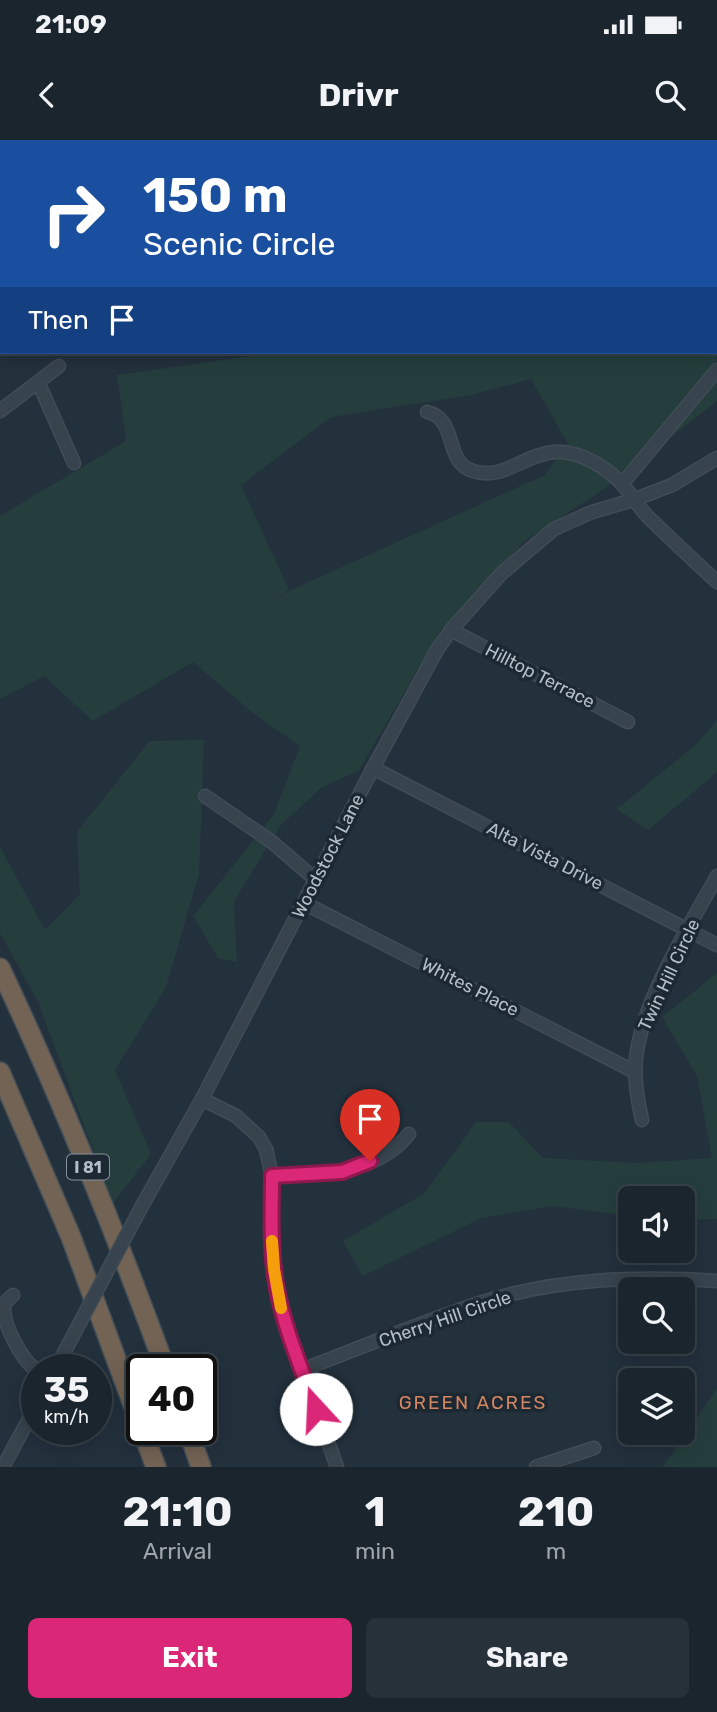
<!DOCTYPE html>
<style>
body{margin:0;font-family:Rubik,sans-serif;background:#27313a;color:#f1f3f6;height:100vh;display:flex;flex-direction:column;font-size:26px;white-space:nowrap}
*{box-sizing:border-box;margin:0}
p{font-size:23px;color:#9fa5aa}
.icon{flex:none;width:38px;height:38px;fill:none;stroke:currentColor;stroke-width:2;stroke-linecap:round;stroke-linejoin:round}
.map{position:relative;height:1327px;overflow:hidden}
.drawer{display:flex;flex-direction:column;background:#1a252e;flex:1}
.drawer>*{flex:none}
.banner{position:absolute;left:0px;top:0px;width:718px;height:214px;box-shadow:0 4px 18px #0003,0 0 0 2px #38424a;background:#1a4fa0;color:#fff;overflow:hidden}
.fabs{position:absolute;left:618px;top:1046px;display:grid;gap:14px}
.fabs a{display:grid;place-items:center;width:77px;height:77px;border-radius:10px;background:#1a252e;box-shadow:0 4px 18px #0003,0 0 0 2px #38424a;font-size:35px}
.speed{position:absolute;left:21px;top:1214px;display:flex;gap:14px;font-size:35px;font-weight:700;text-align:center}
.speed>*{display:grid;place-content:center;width:91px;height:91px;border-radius:50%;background:#1a252e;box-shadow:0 4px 18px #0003,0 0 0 2px #38424a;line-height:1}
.speed small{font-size:18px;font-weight:400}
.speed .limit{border:4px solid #111;border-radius:10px;background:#fff;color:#111}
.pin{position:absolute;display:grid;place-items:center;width:60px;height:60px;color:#fff;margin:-72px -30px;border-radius:50% 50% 50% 0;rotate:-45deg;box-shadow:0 0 7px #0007}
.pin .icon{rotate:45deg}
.me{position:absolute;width:77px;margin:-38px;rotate:340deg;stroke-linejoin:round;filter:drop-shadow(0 0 5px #0008)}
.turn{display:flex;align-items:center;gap:24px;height:147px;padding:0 28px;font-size:32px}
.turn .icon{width:91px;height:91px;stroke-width:2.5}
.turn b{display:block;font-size:49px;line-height:60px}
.then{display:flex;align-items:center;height:66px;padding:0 28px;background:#0003;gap:14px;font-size:26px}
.eta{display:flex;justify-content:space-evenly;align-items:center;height:119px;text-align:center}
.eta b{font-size:42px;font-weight:700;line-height:49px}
.button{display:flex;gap:14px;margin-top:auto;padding:14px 28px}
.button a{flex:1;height:80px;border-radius:10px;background:#db2777;color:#fff;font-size:28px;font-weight:700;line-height:80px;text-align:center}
.button a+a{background:#27313a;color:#f1f3f6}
.status{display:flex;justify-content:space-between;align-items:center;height:49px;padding:0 35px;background:#1a252e;direction:ltr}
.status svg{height:19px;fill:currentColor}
header{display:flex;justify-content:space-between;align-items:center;height:91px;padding:0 28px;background:#1a252e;font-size:32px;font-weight:700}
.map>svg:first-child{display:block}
.green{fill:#253e3d;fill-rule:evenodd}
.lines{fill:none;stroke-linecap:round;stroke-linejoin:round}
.minor-casing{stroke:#404c56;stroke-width:15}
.highway-casing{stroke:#424e58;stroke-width:22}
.minor{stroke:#37434d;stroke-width:12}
.highway{stroke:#736354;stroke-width:19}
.minor-bridge-casing{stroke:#404c56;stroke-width:15;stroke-linecap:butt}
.minor-bridge{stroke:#37434d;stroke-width:12}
.route-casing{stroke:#8e194d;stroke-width:18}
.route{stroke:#db2777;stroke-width:12}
.slow{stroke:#f59e0b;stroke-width:12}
.labels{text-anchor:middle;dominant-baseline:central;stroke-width:7;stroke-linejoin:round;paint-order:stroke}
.shield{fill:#1c2832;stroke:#86919b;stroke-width:2}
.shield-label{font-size:16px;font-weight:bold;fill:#b3bec8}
.street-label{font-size:18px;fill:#b3bec8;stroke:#1c2832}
.neighbourhood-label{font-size:19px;letter-spacing:2px;fill:#d48562;stroke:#1c2832}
</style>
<div class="status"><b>21:09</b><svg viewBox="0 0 49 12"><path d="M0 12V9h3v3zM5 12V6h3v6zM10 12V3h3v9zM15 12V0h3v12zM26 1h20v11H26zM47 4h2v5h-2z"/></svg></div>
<header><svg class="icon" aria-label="back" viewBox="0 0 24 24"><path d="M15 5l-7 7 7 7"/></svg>Drivr<svg class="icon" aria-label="search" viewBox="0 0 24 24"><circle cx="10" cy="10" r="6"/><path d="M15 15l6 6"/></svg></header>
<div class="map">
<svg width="717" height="1327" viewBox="0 0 717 1327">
<rect width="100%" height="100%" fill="#23313d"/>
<!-- green -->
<g class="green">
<path d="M716,153l1,108 -113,88 -78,51 -85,90 -82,140 -38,18 -40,37 -47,76 3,61 -19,-4 -25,-42 81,-102 26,-68 -48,-34 -59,-50 -100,59 -49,-45 -44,23v-183l126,-75 -9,-66 162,-23h437zM531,239l37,65 -23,31 -256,116 -32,24 32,-25 -48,-105 90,-68 140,-22z"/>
<path d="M717,580v52l-69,58 -31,-21 81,-66z"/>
<path d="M204,600l-5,134 -33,113 -51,83 36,84 -38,49 -75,-201 -38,-69v-86l45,83 35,-36 -3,-62 73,-91z"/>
<path d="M717,833v246l-34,1 -1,-21h-52v17l-77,-10 -72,12 -118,58 -20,-35 82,-48 51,-71h33l34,36 94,5 75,-5 -15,-82 -35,-59z"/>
<path d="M717,1249v78h-54l48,-70z"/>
</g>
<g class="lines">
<defs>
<g id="minor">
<path d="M507,0l1,2"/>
<path d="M38,242l36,81"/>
<path d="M0,271l59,-45"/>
<path d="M427,272c32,7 16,50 46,59 30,10 52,-17 81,-19 25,-2 54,16 70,34 8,10 14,20 23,30 23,22 46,44 70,66"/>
<path d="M622,344l95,-114"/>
<path d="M451,490l177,92"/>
<path d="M373,628l344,177"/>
<path d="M205,656l67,46 44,38"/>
<path d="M304,763l331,169"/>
<path d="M202,959l34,17 23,21 7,12 6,27v65l6,54 7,26 52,146"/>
<path d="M642,980c-5,-23 -9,-46 -5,-69 9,-57 52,-124 80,-175"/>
<path d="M272,1036c48,-2 104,-1 137,-42"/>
<path d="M143,1064l59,-105 171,-331 64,-118 14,-20 51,-57 52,-44 38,-17 41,-12 39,-15 45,-27"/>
<path d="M13,1155c-3,3 -6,5 -8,8 -5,19 17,57 32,68"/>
<path d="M55,1230l13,-25"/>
<path d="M302,1230c60,-23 120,-48 181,-68 75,-24 156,-26 234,-21"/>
<path d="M3,1327l34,-63"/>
<path d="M536,1327l58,-19"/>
</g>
<g id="highway">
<path d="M0,828c62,131 116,266 166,402"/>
<path d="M0,932l71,165 71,192"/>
<path d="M142,1290l14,37"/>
<path d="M188,1290l13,37"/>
</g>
</defs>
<!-- minor casing -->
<use href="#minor" class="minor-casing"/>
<!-- highway casing -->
<use href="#highway" class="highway-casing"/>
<!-- minor -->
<use href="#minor" class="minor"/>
<!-- highway -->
<use href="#highway" class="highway"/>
<defs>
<path id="minor-bridge" d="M68,1205l75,-141"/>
</defs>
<!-- minor-bridge casing -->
<use href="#minor-bridge" class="minor-bridge-casing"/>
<!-- minor-bridge -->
<use href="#minor-bridge" class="minor-bridge"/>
</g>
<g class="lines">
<defs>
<path id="route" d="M316,1269c-16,-45 -37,-92 -42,-140 -4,-31 -2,-63 -2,-93l70,-4 28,-11"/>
</defs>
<!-- route casing -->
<use href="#route" class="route-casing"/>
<!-- route -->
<use href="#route" class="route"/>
<!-- slow -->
<path class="slow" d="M272,1101l2,28 7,39"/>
</g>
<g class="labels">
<!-- shield labels -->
<rect class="shield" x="67" y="1014.5" width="42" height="25" rx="5"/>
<g class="shield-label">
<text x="88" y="1027">I 81</text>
</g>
<!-- street labels -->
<g class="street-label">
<text transform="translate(540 536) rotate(27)">Hilltop Terrace</text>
<text transform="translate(328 716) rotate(-63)">Woodstock Lane</text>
<text transform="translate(545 716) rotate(27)">Alta Vista Drive</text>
<text transform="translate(669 835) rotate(-65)">Twin Hill Circle</text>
<text transform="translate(470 847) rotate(27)">Whites Place</text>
<text transform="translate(445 1179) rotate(-19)">Cherry Hill Circle</text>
</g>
<!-- neighbourhood labels -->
<g class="neighbourhood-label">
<text x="473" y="1262">GREEN ACRES</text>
</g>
</g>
</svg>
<div class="fabs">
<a><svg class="icon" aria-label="sound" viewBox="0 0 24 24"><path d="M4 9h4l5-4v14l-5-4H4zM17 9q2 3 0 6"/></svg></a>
<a><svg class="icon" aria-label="search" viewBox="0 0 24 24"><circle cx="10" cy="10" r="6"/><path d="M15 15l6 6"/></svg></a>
<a><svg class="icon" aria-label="layers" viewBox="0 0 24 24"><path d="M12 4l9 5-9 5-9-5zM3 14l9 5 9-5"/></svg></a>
</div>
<div class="speed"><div>35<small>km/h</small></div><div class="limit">40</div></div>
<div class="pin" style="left:370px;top:1021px;background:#d93025"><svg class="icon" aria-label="arrive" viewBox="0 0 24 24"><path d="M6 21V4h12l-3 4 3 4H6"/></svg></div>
<svg class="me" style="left:316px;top:1269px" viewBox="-20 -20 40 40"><circle r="19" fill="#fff"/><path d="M0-13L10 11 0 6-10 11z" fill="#db2777"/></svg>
<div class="banner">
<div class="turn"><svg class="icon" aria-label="right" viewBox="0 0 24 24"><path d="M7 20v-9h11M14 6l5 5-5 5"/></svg><div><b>150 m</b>Scenic Circle</div></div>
<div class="then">Then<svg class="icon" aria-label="arrive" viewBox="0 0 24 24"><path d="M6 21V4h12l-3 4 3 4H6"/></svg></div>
</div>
</div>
<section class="drawer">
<div class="eta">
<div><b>21:10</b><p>Arrival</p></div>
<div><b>1</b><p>min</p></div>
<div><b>210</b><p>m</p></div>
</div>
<div class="button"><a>Exit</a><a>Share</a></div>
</section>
